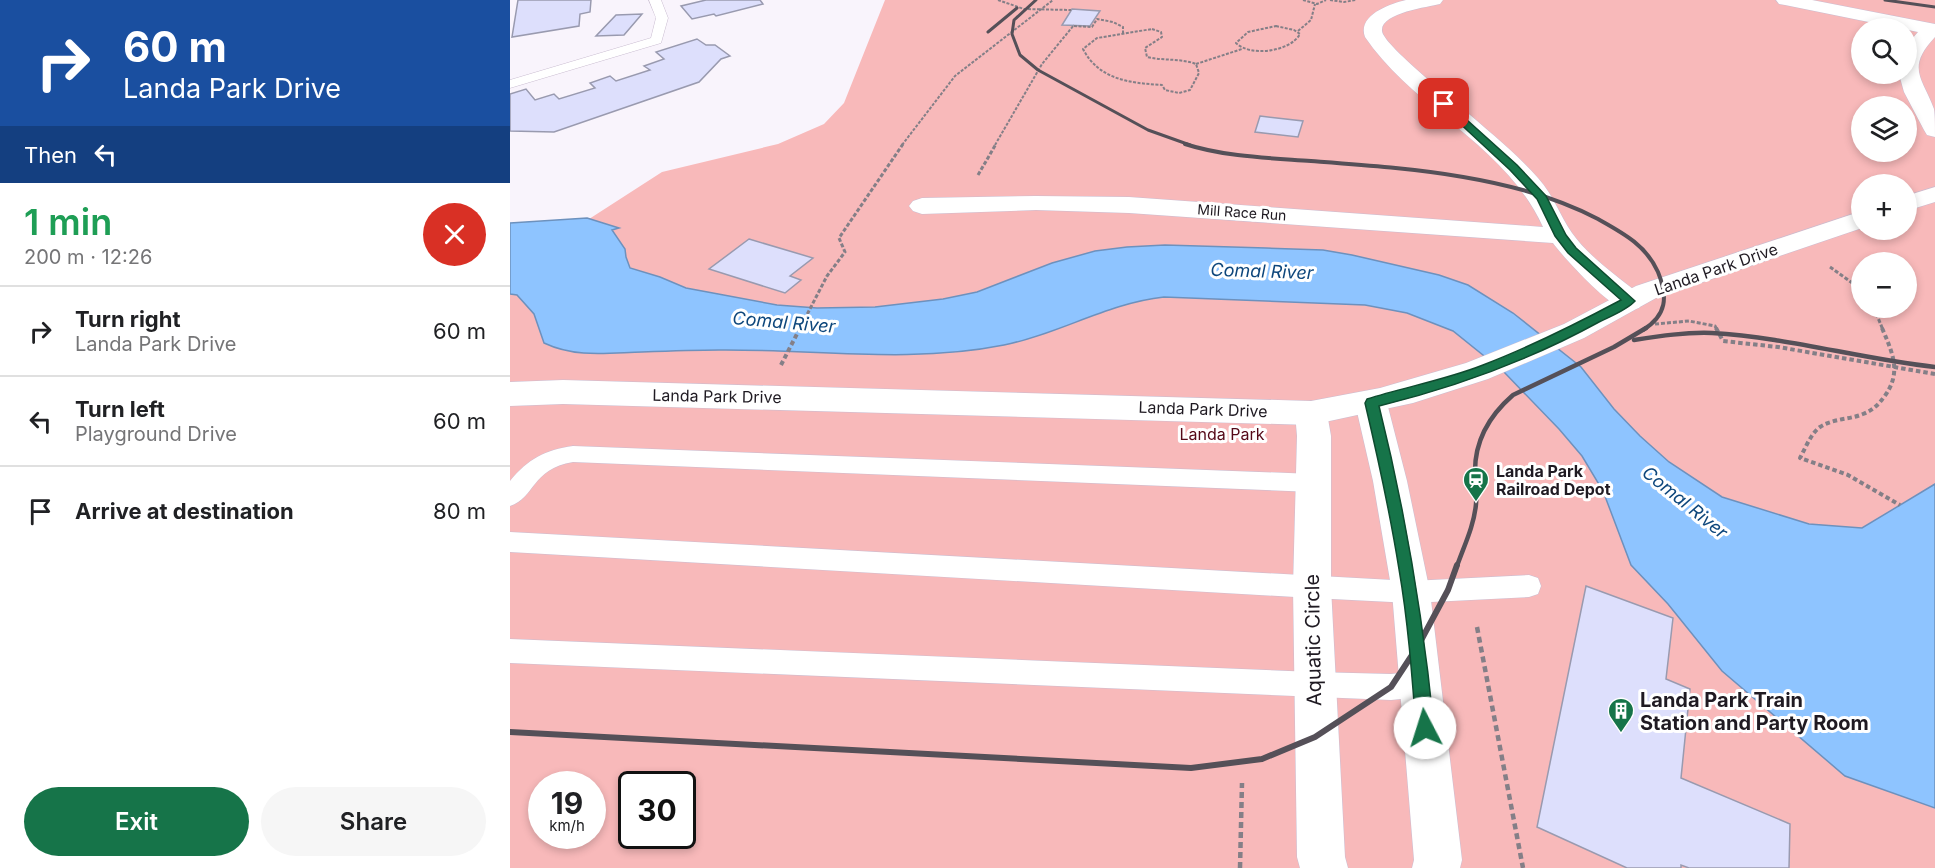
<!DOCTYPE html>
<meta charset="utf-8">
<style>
body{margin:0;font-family:Inter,sans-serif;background:#f6f6f6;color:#202124;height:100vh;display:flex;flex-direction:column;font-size:22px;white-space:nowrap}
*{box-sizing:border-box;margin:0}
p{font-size:20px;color:#757577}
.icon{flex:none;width:33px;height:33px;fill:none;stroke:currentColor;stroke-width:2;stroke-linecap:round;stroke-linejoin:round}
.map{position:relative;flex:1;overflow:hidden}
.drawer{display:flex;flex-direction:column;background:#fff;width:510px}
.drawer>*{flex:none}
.hud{background:#1a4fa0;color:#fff;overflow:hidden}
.controls{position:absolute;left:1341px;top:18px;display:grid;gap:12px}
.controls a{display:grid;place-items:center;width:66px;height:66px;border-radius:50%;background:#fff;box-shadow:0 3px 9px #0003;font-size:30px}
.speed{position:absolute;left:18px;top:771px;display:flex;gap:12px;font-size:30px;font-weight:700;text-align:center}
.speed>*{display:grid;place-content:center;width:78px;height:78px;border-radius:50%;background:#fff;box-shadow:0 3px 9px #0003;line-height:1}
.speed small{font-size:15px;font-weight:400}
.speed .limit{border:3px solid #111;border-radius:9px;background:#fff;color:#111}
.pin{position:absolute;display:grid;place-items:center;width:51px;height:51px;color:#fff;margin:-26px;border-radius:12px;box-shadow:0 3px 9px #0006}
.me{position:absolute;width:66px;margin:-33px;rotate:355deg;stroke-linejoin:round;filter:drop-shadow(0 0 4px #0008)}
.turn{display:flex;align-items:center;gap:21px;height:126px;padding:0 24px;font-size:27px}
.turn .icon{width:78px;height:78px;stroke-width:2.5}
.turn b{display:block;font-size:42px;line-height:51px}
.then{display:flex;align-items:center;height:57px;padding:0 24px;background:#0003;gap:12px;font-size:22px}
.round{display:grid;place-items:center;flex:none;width:63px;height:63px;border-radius:32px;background:#f6f6f6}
.head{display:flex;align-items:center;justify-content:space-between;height:102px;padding:0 24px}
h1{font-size:36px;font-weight:600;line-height:45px;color:#1e9e55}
.cta{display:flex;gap:12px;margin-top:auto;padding:12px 24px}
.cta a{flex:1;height:69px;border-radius:36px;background:#167449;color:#fff;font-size:24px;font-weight:600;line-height:69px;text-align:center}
.cta a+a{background:#f6f6f6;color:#202124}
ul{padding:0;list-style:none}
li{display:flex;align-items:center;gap:18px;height:90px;padding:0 24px;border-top:2px solid #e0e0e0}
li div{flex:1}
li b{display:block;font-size:22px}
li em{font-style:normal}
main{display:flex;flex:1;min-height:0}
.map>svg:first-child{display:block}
.green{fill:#f8b9ba;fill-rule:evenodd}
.water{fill:#8ec4ff;stroke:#6d91bd;stroke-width:1.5}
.building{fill:#dddffc;stroke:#999aaf;stroke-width:1.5}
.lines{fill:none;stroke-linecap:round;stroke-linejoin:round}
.service-casing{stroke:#cabdd1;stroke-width:1}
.minor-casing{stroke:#cabdd1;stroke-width:1}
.tertiary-casing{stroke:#cabdd1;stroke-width:1}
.path-far3{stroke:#847f87;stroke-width:2;stroke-dasharray:3 1.5;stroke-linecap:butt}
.path-far2{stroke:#847f87;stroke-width:3;stroke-dasharray:4 2;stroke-linecap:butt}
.path-far1{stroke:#847f87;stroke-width:4;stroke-dasharray:4.5 3;stroke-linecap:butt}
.path{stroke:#847f87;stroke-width:4.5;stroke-dasharray:6 4;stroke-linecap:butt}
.service{fill:#fff;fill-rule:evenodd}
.minor{fill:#fff;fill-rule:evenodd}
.tertiary{fill:#fff;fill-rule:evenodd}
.rail-far3{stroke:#555058;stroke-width:3}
.rail-far2{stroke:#555058;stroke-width:4}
.rail-far1{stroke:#555058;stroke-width:4.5}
.rail{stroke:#555058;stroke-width:6}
.route{fill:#167449;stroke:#0e4b2f;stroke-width:1.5}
.labels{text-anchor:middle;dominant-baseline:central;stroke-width:6;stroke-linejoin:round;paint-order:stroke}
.far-street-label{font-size:14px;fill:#1f1a22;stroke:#fff}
.street-label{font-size:16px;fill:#1f1a22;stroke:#fff}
.park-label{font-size:16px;fill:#550918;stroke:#fff}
.poi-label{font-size:16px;font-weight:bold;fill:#1f1a22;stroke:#fff;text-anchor:start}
.water-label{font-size:18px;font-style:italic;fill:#0e477c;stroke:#fff}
.near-street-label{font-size:20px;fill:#1f1a22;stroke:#fff}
.near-poi-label{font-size:20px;font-weight:bold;fill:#1f1a22;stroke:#fff;text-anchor:start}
</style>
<main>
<section class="drawer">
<div class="hud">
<div class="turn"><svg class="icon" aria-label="right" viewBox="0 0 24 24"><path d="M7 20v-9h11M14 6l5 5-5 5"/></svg><div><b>60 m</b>Landa Park Drive</div></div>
<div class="then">Then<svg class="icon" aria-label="left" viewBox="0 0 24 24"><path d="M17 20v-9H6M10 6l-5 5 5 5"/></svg></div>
</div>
<div class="head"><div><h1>1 min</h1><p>200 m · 12:26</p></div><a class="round" style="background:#d93025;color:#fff"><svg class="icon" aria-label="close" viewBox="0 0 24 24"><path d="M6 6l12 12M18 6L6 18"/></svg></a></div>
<ul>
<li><svg class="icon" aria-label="right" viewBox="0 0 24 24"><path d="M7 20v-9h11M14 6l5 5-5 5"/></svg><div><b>Turn right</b><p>Landa Park Drive</p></div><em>60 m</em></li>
<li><svg class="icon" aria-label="left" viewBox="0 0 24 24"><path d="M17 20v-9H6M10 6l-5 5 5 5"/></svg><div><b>Turn left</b><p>Playground Drive</p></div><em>60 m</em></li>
<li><svg class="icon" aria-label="arrive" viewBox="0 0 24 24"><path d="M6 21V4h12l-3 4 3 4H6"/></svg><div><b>Arrive at destination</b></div><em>80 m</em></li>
</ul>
<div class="cta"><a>Exit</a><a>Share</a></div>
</section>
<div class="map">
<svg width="1425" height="868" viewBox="0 0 1425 868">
<rect width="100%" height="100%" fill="#f9f4fc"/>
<!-- green -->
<path class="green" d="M375,0h1050v868h-1425v-598l152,-98 116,-28 46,-20 20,-21zM1352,28h44v46h-44zM1352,106h44v46h-44zM1352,184h44v46h-44zM1352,262h44v46h-44zM32,784h50v52h-50zM122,784h50v52h-50z"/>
<!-- water -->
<path class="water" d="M77,218l32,10 -7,2 13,19 1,8 4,11 30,9 26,11 91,17 40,3 58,-1 68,-8 34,-7 75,-29 43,-12 32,-4 38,-2 101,3 57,2 29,5 87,20 29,10 45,28 68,54 33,42 26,27 29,26 53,35 87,27 53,4 73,-44v324l-90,-32 -123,-105 -54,-67 -37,-39 -28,-74 -21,-35 -23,-27 -55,-57 -51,-41 -46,-18 -42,-8 -201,-8c-56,6 -105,37 -160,48 -95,19 -190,4 -285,5 -26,0 -52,1 -77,2 -35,1 -66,6 -98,-9l-10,-29 -17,-19 -7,-1v-71z"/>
<!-- building -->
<g class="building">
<path d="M8,0h73l-1,12 -10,2 -1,12 -67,11z"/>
<path d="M196,0h54l3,4 -47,12 -2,-2 -22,5 -11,-13z"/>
<path d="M562,9l28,2 -10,15 -28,-1z"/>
<path d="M132,14l-18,21 -28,1 20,-21z"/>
<path d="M187,39l9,6h9l15,11 -9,3 -22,23 -145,50 -44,-1v-37l16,-5 9,11 19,-6 5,5 36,-11 -5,-5 20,-7 6,5 34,-11 -6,-4 20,-7 -8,-7z"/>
<path d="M750,116l43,5 -5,16 -43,-5z"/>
<path d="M239,239l64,19 -23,18 11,4 -16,13 -76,-24z"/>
<path d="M1076,586l87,32 -7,61 24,10 -9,89 109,46 -1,44h-100l-8,-3v3h-54l-90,-41z"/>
</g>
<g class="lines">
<defs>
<g id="service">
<path d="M139,0h12l7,18 -7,25 -151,45v-8l141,-42 5,-20z"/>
<path d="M63,446l740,28 8,3 3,6 -3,6 -8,3 -740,-30c-42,7 -38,36 -63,44v-25c18,-22 35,-31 63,-35z"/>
<path d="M0,532l901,49 118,-6 9,3 3,8 -3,8 -9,3 -118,6 -99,-5 -802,-46z"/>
<path d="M0,639l804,33 77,2 30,-3 9,4 4,9 -4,9 -9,4 -30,3 -881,-37z"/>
</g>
<g id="minor">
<path d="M896,0h37l-3,4c-12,3 -60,9 -58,27 1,13 66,65 79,76 26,23 54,45 77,71 16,18 21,36 34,55 17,24 44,42 67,61l4,7 -4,7c-7,1 -12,3 -18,0 -17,-7 -57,-50 -68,-65l-424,-30 -93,-3 -114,4 -9,-3 -4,-5 4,-5 9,-3 114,-2 93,1 414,30c-37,-82 -129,-118 -178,-190 -8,-22 25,-33 41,-37z"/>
<path d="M1266,0h36l123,24v13c-29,31 -13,40 -1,72 1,7 1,19 1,28l-8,-2 -3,-5 -20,-38 -5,-18h7v-28l12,-14 -133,-27 -6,-1z"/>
<path d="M861,391l11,4 5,8 20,78 23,111 32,268 -2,8h-48l2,-8 -22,-268 -19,-111 -18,-78 5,-8z"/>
<path d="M801,401l11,3 5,9 4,23v151l14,270 3,11h-48l-3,-11 -4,-270 4,-151 -2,-23 5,-9z"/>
</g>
<g id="tertiary">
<path d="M1425,187v15l-29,9v-15z"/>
<path d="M1352,211v17l-206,70 -72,40 -96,41 -75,24 -102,22 -748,-21 -53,2v-24l53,-2 748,21 69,-13 86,-25 98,-39 72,-38z"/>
</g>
</defs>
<!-- service casing -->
<use href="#service" class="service-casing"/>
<!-- minor casing -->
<use href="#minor" class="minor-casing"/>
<!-- tertiary casing -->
<use href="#tertiary" class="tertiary-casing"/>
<!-- path-far3 -->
<g class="path-far3">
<path d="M488,0l26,9 47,1"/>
<path d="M793,0l14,4 9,-4"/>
<path d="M820,0l14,2 12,-2"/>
<path d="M564,26l18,1 5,-8 16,3 10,5v7"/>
<path d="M766,26l18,4 6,4c-10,18 -50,23 -64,9l12,-11z"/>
<path d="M642,29l9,3 1,5 -17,11 2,9c17,4 33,1 49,7l3,9 -9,17 -11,3 -14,-3 -3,-5c-32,-2 -63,-5 -79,-36l14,-11z"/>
<path d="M788,31l13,-11 4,-16"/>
<path d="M686,64l46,-15"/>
<path d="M392,145l53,-69 98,-76"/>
<path d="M485,145l47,-81 32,-39"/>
</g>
<!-- path-far2 -->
<g class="path-far2">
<path d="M468,175l18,-31"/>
<path d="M1320,267l32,23"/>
<path d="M1364,308l9,22"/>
<path d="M1145,324l34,-3 26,5 2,4"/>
<path d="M289,330l28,-54 18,-24 -6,-14 64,-94"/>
</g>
<!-- path-far1 -->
<g class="path-far1">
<path d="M1206,328l7,13 55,6 157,27"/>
<path d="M1372,328c11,26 20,45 2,69 -6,8 -11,13 -21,17 -14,6 -29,4 -43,13 -9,6 -15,22 -20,31l48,17 52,30"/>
<path d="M271,365l19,-37"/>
</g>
<!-- path -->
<g class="path">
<path d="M967,627l46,241"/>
<path d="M730,868l2,-85"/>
</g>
<!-- service -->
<use href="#service" class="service"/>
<!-- minor -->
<use href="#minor" class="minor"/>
<!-- tertiary -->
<use href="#tertiary" class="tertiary"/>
<!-- rail-far3 -->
<g class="rail-far3">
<path d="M526,0l-22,20 -2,14 8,21 18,15 110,60 42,15"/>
<path d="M1375,0l50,7"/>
<path d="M478,32l29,-24"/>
</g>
<!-- rail-far2 -->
<path class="rail-far2" d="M675,144c40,13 85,14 126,17 93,7 204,14 287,58 25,14 48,26 60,53 10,25 9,43 -15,58"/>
<!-- rail-far1 -->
<g class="rail-far1">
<path d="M1124,340c26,-4 52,-8 78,-7 75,4 148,26 223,34"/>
<path d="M947,566c7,-20 17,-40 19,-62 1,-11 -1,-22 -1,-33 0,-31 15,-56 38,-76l101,-48 32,-19"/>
</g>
<!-- rail -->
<path class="rail" d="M0,732l681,36 71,-9 53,-22 76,-50 27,-41 30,-56 9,-25"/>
</g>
<!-- route -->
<path class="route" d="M931,102h6l70,63 29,31 20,39 10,13 59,53c-8,9 -24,15 -36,21 -69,38 -143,65 -220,84 27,108 44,211 55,322l-3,6 -6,3 -6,-3 -3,-6c-4,-53 -8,-107 -17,-159 -9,-56 -21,-111 -34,-166l2,-4c38,-12 78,-19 116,-34 47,-18 93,-41 138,-65l-53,-47 -13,-17 -18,-37 -27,-29 -69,-64z"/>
<!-- icons -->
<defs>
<symbol id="station-pin" viewBox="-11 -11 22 30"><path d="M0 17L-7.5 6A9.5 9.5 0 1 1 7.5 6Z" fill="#167449" stroke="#fff"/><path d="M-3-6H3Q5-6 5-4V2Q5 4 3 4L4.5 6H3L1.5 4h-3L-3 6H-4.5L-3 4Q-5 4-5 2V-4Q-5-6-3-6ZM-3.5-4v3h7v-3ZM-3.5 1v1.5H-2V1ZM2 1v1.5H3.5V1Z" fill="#fff"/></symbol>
<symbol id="building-pin" viewBox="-11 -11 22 30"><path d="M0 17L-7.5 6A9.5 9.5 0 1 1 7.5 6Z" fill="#167449" stroke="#fff"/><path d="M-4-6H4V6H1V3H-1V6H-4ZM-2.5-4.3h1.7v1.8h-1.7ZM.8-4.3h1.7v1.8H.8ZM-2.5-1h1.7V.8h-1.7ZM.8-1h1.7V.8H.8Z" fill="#fff"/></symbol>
</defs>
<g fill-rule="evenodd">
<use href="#station-pin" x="951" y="465" width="30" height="40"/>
<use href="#building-pin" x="1096" y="696" width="30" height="40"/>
</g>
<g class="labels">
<!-- far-street labels -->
<g class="far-street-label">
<text transform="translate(732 212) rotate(4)">Mill Race Run</text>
</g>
<!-- street labels -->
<g class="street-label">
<text transform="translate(1206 269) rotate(-19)">Landa Park Drive</text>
<text transform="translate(207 396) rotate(1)">Landa Park Drive</text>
<text transform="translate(693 409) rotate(2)">Landa Park Drive</text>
</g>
<!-- park labels -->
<g class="park-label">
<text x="712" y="434">Landa Park</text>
</g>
<!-- poi labels -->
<g class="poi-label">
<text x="986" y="471">Landa Park<tspan x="986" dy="18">Railroad Depot</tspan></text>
</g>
<!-- water labels -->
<g class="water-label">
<text transform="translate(752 271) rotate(2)">Comal River</text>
<text transform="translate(274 322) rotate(5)">Comal River</text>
<text transform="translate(1175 502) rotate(39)">Comal River</text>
</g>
<!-- near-street labels -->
<g class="near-street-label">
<text transform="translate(803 640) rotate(-91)">Aquatic Circle</text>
</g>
<!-- near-poi labels -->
<g class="near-poi-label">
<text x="1130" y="700">Landa Park Train<tspan x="1130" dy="23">Station and Party Room</tspan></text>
</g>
</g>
</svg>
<div class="controls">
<a><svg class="icon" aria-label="search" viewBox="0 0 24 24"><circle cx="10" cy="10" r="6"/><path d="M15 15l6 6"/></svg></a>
<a><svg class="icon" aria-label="layers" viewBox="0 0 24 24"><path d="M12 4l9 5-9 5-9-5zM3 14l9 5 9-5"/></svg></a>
<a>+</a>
<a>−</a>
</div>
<div class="speed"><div>19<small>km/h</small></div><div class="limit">30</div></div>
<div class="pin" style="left:934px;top:104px;background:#d93025"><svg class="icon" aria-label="arrive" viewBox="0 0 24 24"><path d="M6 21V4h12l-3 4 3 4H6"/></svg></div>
<svg class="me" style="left:915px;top:728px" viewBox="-20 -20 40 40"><circle r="19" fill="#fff"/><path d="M0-13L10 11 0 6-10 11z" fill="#167449"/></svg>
</div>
</main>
